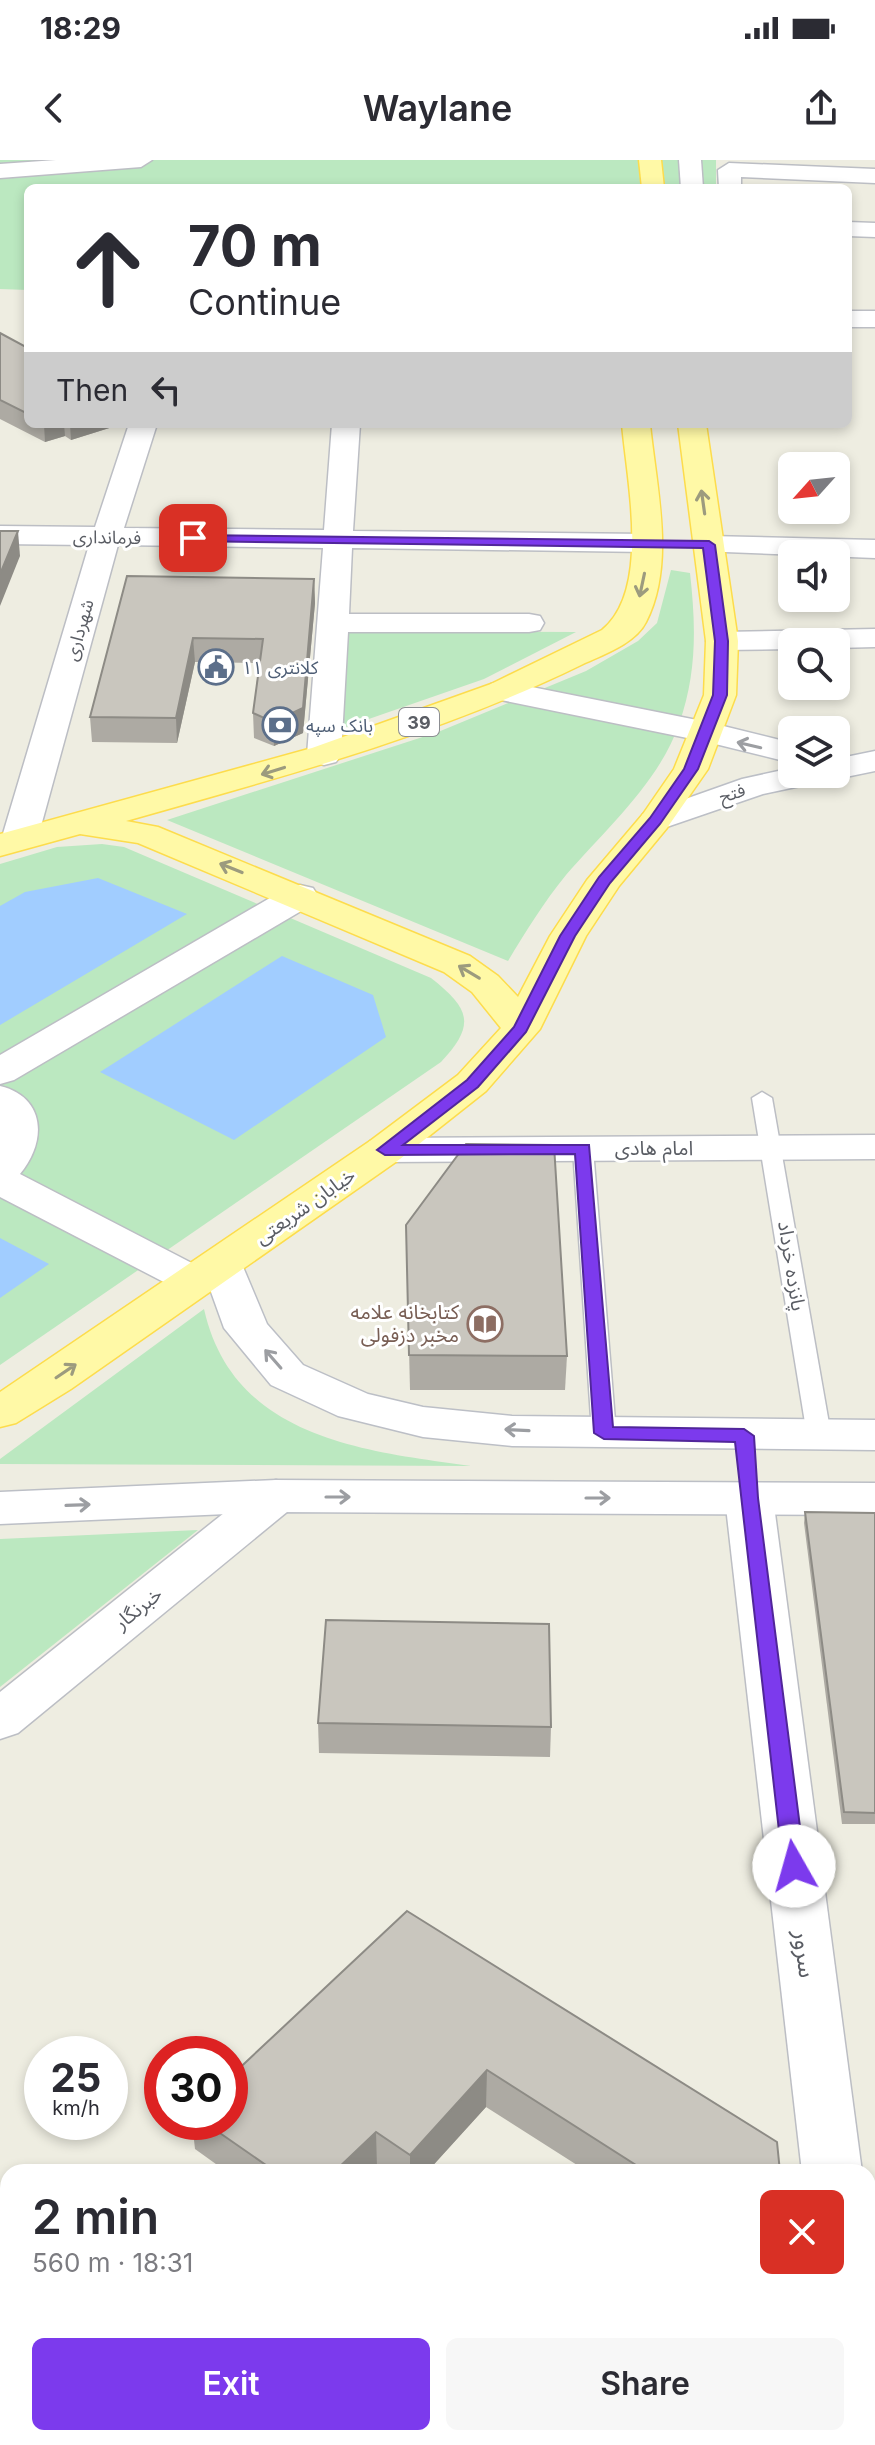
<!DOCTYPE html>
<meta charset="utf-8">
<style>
body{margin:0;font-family:Inter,"Noto Sans Arabic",sans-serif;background:#f7f7f7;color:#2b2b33;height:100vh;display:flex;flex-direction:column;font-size:30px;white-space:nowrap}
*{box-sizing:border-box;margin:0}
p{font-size:26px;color:#7c7c81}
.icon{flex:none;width:44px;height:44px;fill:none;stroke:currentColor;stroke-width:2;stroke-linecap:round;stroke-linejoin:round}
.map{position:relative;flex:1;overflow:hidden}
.drawer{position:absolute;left:0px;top:2004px;width:876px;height:282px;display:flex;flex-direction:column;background:#fff;border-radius:24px 24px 0 0;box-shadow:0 4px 12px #0003}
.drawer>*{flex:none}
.banner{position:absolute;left:24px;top:24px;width:828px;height:244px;border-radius:12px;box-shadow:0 4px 12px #0003;background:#fff;color:#2b2b33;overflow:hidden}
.needle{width:52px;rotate:243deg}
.fabs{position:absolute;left:778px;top:292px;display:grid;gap:16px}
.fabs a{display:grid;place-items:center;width:72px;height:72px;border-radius:12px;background:#fff;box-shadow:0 4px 12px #0003;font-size:40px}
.speed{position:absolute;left:24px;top:1876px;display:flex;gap:16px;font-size:40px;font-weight:700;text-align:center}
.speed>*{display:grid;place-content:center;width:104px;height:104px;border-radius:50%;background:#fff;box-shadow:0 4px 12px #0003;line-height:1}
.speed small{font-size:20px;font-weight:400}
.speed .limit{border:12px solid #d22;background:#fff;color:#111}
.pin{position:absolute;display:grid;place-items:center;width:68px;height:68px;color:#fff;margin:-34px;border-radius:16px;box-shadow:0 4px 12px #0006}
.me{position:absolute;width:88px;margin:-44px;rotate:353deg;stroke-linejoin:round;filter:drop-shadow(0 0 6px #0008)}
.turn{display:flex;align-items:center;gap:28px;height:168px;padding:0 32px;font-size:36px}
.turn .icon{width:104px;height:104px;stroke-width:2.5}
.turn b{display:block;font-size:56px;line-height:68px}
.then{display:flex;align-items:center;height:76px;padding:0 32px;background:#0003;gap:16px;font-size:30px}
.round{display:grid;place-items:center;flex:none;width:84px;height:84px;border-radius:12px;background:#f7f7f7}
.headline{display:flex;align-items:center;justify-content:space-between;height:136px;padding:0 32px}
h1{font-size:48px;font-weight:600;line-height:60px}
.cta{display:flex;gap:16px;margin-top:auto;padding:16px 32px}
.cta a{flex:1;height:92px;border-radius:12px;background:#7c3aed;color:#fff;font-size:32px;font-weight:600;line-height:92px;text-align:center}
.cta a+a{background:#f7f7f7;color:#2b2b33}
.status{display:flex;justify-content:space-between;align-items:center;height:56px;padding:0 40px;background:#fff;direction:ltr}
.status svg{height:22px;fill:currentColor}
header{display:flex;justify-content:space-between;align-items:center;height:104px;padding:0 32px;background:#fff;font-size:36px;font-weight:600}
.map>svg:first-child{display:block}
.green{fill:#bbe8c0}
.water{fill:#a1cdff}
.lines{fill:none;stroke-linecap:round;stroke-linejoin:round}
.lane-casing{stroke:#bcbec4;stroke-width:3}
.street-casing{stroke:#bcbec4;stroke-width:3}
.secondary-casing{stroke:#bcbfc6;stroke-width:3}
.primary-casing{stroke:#fddc4c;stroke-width:3}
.lane{fill:#fff;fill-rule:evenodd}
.street{fill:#fff;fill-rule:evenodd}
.secondary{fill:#fff;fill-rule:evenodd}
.primary{fill:#fff9a6;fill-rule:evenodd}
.wall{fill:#adaaa3}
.shaded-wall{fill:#8d8b85}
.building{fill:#c9c6be;stroke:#8d8b85;stroke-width:2}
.oneway{stroke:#9c9b7e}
.oneway2{stroke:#9c9ea2}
.route{fill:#7c3aed;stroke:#51269a;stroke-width:2}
.labels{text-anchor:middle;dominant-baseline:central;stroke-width:6;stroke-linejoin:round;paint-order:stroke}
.far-street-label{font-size:18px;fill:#5a5d64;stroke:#fff}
.far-service-label{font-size:18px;fill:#4e5e75;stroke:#fff;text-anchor:start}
.shield{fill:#fff;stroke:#8c8e92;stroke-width:2}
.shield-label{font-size:18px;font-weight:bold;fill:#5a5d64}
.street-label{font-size:20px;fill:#5a5d64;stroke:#fff}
.education-label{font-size:20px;fill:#785e54;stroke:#fff;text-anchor:end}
.near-street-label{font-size:24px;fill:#5a5d64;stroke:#fff}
</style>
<div class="status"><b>18:29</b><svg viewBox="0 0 49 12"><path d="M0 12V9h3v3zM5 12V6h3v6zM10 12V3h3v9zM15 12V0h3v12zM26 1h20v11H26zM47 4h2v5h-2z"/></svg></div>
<header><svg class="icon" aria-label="back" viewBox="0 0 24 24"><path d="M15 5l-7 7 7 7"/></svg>Waylane<svg class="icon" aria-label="share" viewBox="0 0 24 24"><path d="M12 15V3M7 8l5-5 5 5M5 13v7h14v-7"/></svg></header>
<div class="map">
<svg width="875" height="2285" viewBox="0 0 875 2285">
<rect width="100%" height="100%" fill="#eeede1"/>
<!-- green -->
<g class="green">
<path d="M0,0h716v28h-688v102l-28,-1z"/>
<path d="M671,410l19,3c6,53 7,100 -11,151 -19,57 -74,106 -113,151 -22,27 -40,56 -58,86l-341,-141 271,-88 148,-61 52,-30 19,-18z"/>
<path d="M349,471l227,1 -92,47 -144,50z"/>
<path d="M102,684l22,3 307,131c38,30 46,46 10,84l-441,303v-501l57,-17z"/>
<path d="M204,1149c29,129 158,142 267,157l-471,-2v-5z"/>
<path d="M198,1370l-198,157v-148z"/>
</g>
<!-- water -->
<g class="water">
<path d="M98,718l89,36 -187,111v-119l25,-14z"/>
<path d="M282,796l91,39 13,42 -152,103 -134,-68z"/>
<path d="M0,1078l49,26 -49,34z"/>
</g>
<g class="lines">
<defs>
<g id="lane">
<path d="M762,932l10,6 59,337 -12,8 -12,-8 -55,-337z"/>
<path d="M583,983l10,6 23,284 -12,8 -12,-8 -19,-284z"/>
</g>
<g id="street">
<path d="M56,0h96l-11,7 -141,11v-14z"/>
<path d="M679,0h22l2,28h-22z"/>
<path d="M729,3l146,6v14l-134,-6v11h-22l-1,-18z"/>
<path d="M848,62l27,1v14l-27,-1z"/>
<rect x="848" y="151" width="27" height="16"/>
<path d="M129,264h28l-33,104 200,2 8,-106h28l-7,107 294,3 10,3 5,6 -5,6 -10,3 -295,-4 -3,66h180l11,2 4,7 -4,7 -11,2h-181l-7,123 -5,7 -12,3 -12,-3 -5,-7 16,-207 -205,-3 -80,292 -6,7 -12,4 -12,-4 -6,-7 87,-292 -89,-1v-18l95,1z"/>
<path d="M709,376l166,4v18l-176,-7 -5,-6 5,-6z"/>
<path d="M875,469v18l-39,1v-6h-44v7l-70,1 -11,-2 -5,-7 5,-7 11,-2z"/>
<path d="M502,521l205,41 12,3 4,7 -4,7 -12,3 -216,-44 -5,-7 5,-7z"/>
<path d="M300,725l13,3 5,8 -5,8 -299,176 -14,4v-29l287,-167z"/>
<path d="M0,926c46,11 47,56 20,88l191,99 7,9 -7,9 -15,4 -15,-4 -181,-94z"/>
<path d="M875,975v24l-490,3 -15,-3 -6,-9 6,-9 15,-3z"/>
<path d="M276,1320l17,5 7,11 -7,11 -275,226 -18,6v-47l259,-207z"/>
<path d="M749,1322l17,5 7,11 89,674h-60l-77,-674 7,-11z"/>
<path d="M0,2045l8,3v57l-8,-3z"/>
<path d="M868,2249l7,2v34h-43v-7h36z"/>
<path d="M252,2278h72l3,7h-72z"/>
</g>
<g id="secondary">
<path d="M707,562l85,21v20l-97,-24 -4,-7 4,-7z"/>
<path d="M875,591v20l-39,8 -9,-2 -3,4 -61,13 -108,37 -12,-3 -5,-7 5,-7 99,-35 50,-11v6h44v-15z"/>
<path d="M223,1091l15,4 29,69 36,41 65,29 55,13 89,9 363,4v30l-363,-4 -89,-9 -85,-21 -67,-31 -47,-57 -23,-64 7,-9z"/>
<path d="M276,1320l599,3v32l-599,-3 -276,12v-32z"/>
</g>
<g id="primary">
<path d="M639,0h22l3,28h-22z"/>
<path d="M622,264h28c6,62 26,140 -4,198 -11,22 -44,33 -65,43 -145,71 -300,112 -455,156l32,6 312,129 28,20 20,21 32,-61 37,-56 56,-66 31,-45 30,-74 2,-54 -28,-217h28l32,217 -2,54 -28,74 -41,59 -48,58 -33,50 -46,93 -54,62 -86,68 -329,230 -55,34 -16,4v-35l370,-251 88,-66 43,-47 -29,-36 -28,-20 -306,-129 -58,-9 -80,22v-22l312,-86 179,-64 111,-54c49,-40 25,-148 20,-206z"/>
</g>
</defs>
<!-- lane casing -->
<use href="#lane" class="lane-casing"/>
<!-- street casing -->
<use href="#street" class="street-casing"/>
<!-- secondary casing -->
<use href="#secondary" class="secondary-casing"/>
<!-- primary casing -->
<use href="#primary" class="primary-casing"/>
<!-- lane -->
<use href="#lane" class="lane"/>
<!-- street -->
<use href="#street" class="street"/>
<!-- secondary -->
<use href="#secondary" class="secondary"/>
<!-- primary -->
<use href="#primary" class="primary"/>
</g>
<!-- wall -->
<g class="wall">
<path d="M0,173l28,15v76h94l-51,16 -6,-4 -20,6 -45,-23z"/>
<path d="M127,416l187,3 1,24 -12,130 -29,13 -20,-8 -1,-25 6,-50 -64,-1 -18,81 -85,-1 -2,-25z"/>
<path d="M406,1065l161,131 -2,34h-155z"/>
<path d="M805,1352l70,1v311h-33l-38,-301z"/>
<path d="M318,1563l233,4 -1,30 -231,-4z"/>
<path d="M407,1751l373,261h-192l-102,-65 -59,65h-44l-6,-4 -4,4h-146l-32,-23 -3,-27h38z"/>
</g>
<!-- shaded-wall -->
<g class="shaded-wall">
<path d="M44,264h20l1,12 -20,6z"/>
<path d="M70,264h52l-51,16z"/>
<path d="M18,371l2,25 -20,50v-32z"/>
<path d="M314,419l1,24 -12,130 -29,13 -1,-24z"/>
<path d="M193,478l2,24 -18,81 -1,-25z"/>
<path d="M487,1910l-1,37 -59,65h-17v-17z"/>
<path d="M376,1972l1,36 -4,4h-39z"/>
</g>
<!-- building -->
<g class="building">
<path d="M0,173l28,15v66l-28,-14z"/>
<path d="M0,371h18l-18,43z"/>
<path d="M127,416l187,3 -11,129 -30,14 -20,-9 10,-74 -70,-1 -17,80 -86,-1z"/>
<path d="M466,984l88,1 13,211 -158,-1 -3,-130z"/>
<path d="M805,1352l70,1v300l-31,-1z"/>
<path d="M326,1460l223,4 2,103 -233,-4z"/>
<path d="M407,1751l370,231 3,30h-133l-160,-102 -77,85 -34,-23 -42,40h-58l-72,-50h26v-45z"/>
</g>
<!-- one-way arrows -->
<defs><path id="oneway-shaft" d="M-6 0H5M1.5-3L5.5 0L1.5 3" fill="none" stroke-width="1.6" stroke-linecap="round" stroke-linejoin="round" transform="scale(2)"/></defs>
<g class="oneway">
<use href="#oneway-shaft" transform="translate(703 342) rotate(-98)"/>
<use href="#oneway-shaft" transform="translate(642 425) rotate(102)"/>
<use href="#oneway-shaft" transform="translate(273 611) rotate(163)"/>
<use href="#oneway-shaft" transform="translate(231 708) rotate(-158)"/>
<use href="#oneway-shaft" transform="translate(469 812) rotate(-149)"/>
<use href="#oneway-shaft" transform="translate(66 1211) rotate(-34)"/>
</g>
<g class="oneway2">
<use href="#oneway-shaft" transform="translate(749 585) rotate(-167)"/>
<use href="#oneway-shaft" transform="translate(273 1199) rotate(-131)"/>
<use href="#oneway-shaft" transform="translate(517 1270) rotate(-177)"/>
<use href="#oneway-shaft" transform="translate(338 1337)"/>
<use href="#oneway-shaft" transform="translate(598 1338)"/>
<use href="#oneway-shaft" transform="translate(78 1345) rotate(-2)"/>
</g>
<!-- route -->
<path class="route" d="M193,375l516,6 6,4 13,96 -1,54 -29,74 -38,55 -50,59 -35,53 -49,96 -48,55 -75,58h186l24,282 131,2 10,7 4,62 47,368 -3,6h-16l-3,-6 -48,-424 -131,-3 -10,-6 -19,-279 -190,1 -8,-5 90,-70 47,-53 46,-91 39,-59 51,-59 34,-49 29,-74 2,-54 -12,-93 -514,-7 -2,-3z"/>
<!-- icons -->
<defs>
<symbol id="civic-ring" viewBox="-11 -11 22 22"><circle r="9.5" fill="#fff" stroke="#5c6f8a" stroke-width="1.5"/><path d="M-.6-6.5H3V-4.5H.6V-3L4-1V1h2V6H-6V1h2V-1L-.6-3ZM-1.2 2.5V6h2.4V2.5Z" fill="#5c6f8a"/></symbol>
<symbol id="bank-ring" viewBox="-11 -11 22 22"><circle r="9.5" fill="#fff" stroke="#5c6f8a" stroke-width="1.5"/><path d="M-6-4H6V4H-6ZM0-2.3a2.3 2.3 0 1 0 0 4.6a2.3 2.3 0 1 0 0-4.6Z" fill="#5c6f8a"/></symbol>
<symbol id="library-ring" viewBox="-11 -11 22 22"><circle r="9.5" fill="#fff" stroke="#8d6e63" stroke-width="1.5"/><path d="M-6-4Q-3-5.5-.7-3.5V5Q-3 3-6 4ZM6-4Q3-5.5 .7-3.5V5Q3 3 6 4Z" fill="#8d6e63"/></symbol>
</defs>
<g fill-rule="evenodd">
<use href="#civic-ring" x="196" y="487" width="40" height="40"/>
<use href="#bank-ring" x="260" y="545" width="40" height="40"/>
<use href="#library-ring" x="465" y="1144" width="40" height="40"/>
</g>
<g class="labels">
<!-- far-street labels -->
<g class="far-street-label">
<text transform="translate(107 377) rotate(1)">فرمانداری</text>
<text transform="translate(79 470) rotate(-74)">شهرداری</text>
<text transform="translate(732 633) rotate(-19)">فتح</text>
</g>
<!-- far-service labels -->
<g class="far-service-label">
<text x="242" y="507">کلانتری ۱۱</text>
<text x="306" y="565">بانک سپه</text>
</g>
<!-- shield labels -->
<rect class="shield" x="399" y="548" width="40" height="28" rx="6"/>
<g class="shield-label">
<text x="419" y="562">39</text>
</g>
<!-- street labels -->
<g class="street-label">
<text x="654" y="988">امام هادی</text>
<text transform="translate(305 1046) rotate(-35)">خیابان شریعتی</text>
<text transform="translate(792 1106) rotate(81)">پانزده خرداد</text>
<text transform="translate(138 1448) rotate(-39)">خبرنگار</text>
</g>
<!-- education labels -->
<g class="education-label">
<text x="459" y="1152">کتابخانه علامه<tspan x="459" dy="23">مخبر دزفولی</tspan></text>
</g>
<!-- near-street labels -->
<g class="near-street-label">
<text transform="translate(805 1794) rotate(83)">سرور</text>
</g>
</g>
</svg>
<div class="fabs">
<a><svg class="needle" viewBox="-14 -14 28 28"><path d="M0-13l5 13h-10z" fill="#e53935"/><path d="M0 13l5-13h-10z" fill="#7c7c81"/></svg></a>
<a><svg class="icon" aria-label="sound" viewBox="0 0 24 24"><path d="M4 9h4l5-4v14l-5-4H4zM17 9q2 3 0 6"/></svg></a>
<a><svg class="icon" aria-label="search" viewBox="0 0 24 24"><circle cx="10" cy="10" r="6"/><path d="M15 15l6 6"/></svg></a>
<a><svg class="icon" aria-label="layers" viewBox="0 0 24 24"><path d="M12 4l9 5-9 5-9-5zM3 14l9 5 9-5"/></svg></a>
</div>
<div class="speed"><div>25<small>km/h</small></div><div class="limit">30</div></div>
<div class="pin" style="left:193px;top:378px;background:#d93025"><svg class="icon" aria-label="arrive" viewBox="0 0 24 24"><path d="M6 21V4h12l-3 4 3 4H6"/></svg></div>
<svg class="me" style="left:794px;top:1706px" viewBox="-20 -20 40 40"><circle r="19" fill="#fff"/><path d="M0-13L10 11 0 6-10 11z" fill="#7c3aed"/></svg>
<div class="banner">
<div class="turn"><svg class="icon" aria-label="ahead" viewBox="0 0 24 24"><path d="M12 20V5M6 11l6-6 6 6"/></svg><div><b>70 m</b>Continue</div></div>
<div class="then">Then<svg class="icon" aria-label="left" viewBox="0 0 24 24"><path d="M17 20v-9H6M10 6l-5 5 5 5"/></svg></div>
</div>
<section class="drawer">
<div class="headline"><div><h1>2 min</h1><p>560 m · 18:31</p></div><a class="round" style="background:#d93025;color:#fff"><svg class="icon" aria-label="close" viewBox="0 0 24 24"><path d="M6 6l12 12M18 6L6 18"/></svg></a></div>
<div class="cta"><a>Exit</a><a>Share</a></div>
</section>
</div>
